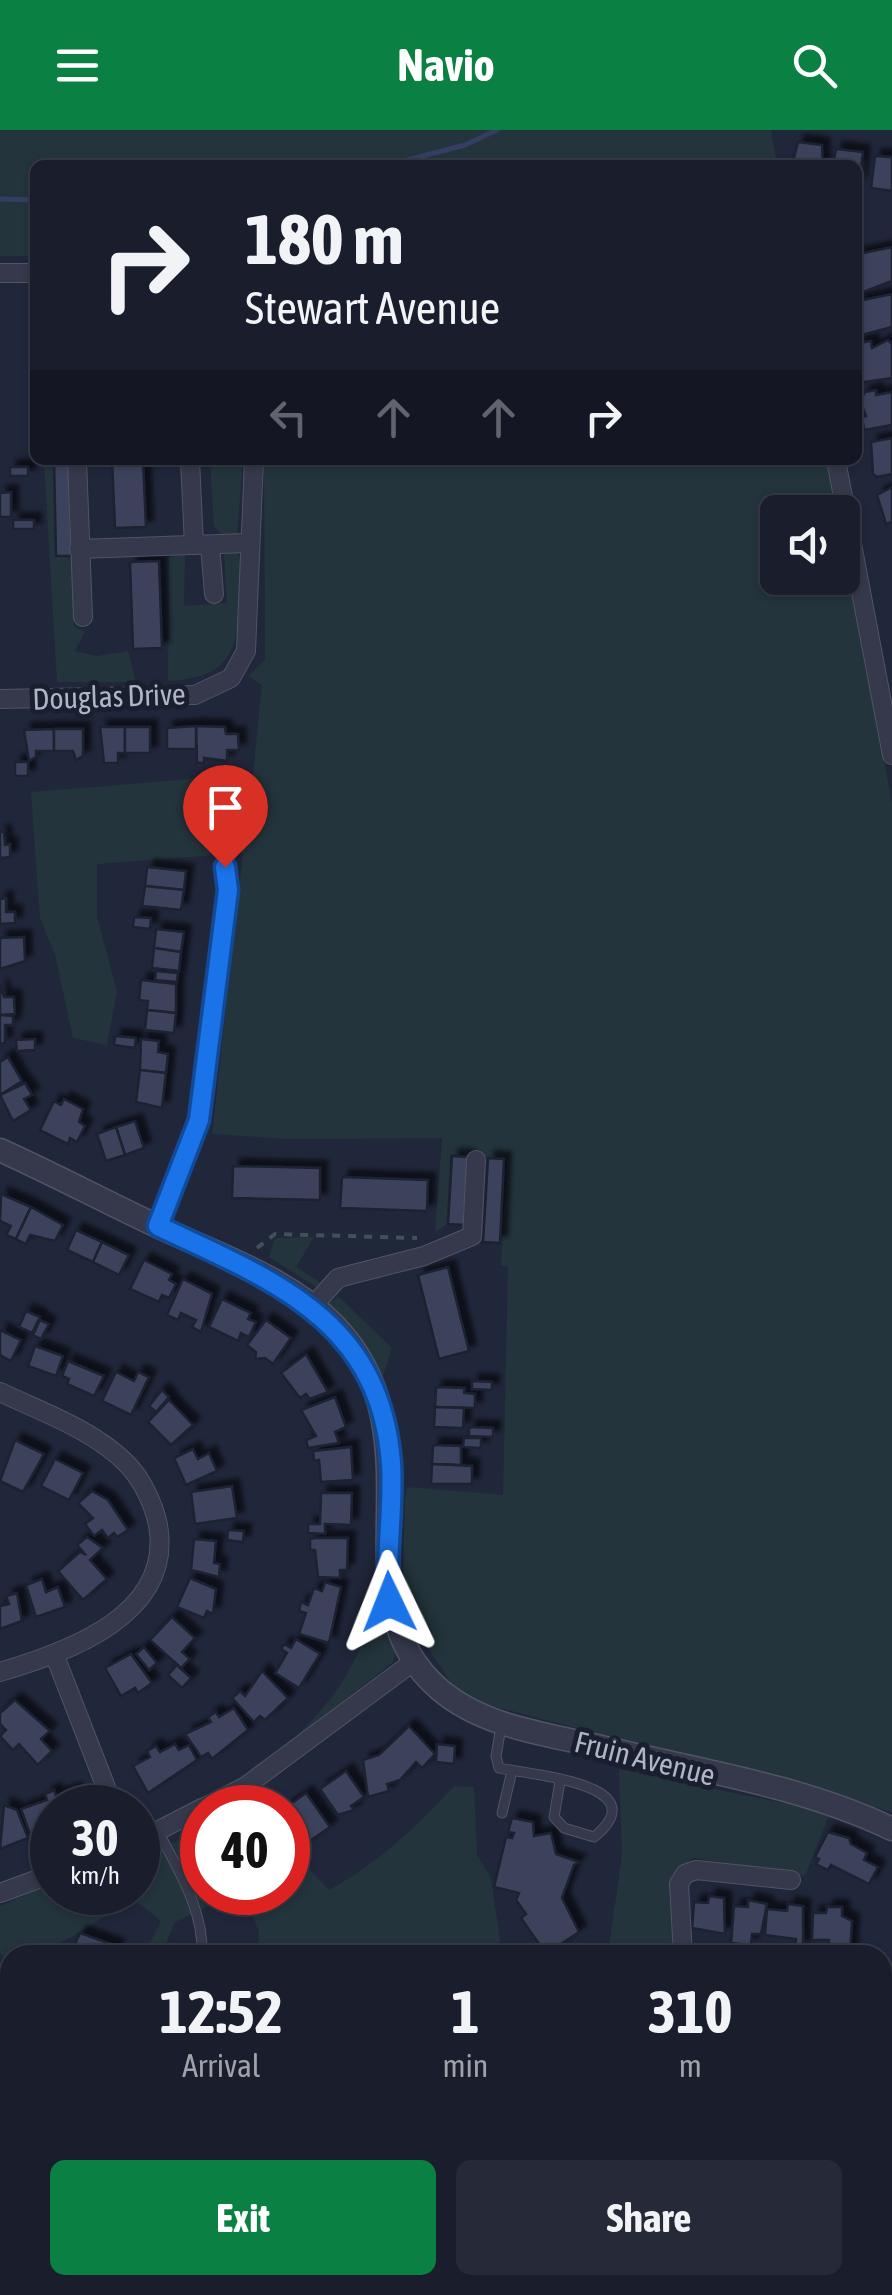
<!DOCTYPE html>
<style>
body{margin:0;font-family:"Asap Condensed",sans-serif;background:#262a38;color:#f1f3f6;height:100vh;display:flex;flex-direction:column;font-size:38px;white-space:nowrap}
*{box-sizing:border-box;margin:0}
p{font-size:32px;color:#9fa2a9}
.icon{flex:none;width:55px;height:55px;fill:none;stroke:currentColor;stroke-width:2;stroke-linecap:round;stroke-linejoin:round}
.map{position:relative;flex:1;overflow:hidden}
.sheet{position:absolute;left:0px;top:1815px;width:892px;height:350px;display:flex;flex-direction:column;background:#191d2c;border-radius:30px 30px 0 0;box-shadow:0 2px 8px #0004,0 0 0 2px #373b48}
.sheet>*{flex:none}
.hud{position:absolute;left:30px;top:30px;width:832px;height:305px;border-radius:15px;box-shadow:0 2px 8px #0004,0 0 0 2px #373b48;background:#191d2c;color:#f1f3f6;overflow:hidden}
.fabs{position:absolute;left:760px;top:365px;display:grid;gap:20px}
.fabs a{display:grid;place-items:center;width:100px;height:100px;border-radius:15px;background:#191d2c;box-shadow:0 2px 8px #0004,0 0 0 2px #373b48;font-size:50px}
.speed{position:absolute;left:30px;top:1655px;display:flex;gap:20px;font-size:50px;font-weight:700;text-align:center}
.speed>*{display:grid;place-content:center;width:130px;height:130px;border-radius:50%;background:#191d2c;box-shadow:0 2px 8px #0004,0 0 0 2px #373b48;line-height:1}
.speed small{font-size:25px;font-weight:400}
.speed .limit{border:15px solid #d22;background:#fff;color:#111}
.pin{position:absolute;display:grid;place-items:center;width:85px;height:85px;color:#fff;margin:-102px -42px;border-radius:50% 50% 50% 0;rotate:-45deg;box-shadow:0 0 10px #0007}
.pin .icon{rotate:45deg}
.me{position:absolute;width:110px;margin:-55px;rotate:358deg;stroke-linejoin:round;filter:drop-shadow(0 0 8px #0008)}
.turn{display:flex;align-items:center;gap:35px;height:210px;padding:0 50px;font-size:45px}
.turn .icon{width:130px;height:130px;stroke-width:2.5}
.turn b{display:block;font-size:70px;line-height:85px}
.lanes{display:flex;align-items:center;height:95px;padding:0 50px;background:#0003;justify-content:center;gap:50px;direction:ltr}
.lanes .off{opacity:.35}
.eta{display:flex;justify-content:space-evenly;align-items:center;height:170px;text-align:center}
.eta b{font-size:60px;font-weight:700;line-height:70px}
.action{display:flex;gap:20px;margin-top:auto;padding:20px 50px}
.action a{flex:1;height:115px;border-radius:15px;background:#0b8043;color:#fff;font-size:40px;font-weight:700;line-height:115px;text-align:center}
.action a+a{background:#262a38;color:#f1f3f6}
header{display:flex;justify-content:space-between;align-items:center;height:130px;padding:0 50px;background:#0b8043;color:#fff;font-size:45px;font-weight:700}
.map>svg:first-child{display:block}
.green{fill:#23343c}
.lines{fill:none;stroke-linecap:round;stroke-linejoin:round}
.stream{stroke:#353e62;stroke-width:5}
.building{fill:#3d435b;stroke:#1c2132;stroke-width:2.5;filter:url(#shadow)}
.service-casing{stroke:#505466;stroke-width:11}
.minor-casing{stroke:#505466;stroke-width:20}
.tertiary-casing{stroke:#505466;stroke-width:25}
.path{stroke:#415159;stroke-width:4;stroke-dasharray:8 8;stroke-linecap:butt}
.service{stroke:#35394b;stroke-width:9}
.minor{stroke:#35394b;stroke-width:18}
.tertiary{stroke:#35394b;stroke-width:22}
.route-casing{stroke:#114b97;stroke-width:25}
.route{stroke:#1a73e8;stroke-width:18}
.labels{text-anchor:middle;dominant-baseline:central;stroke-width:10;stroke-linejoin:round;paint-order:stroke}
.street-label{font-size:30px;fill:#b0b4c7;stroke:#1a1f30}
</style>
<header><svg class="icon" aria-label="menu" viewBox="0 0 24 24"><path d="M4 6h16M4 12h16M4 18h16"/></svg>Navio<svg class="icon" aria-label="search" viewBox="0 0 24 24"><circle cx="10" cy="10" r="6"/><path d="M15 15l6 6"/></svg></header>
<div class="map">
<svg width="892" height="2165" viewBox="0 0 892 2165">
<defs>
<filter id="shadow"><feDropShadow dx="7" dy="-7" stdDeviation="2.5" flood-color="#0009"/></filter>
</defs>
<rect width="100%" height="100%" fill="#21273b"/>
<!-- green -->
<g class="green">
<path d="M0,0h771l6,35h-742v91h-35z"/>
<path d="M44,330h10l2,95 16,1 2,70 11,6 -10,19 22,5 31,-5 8,31h-79z"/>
<path d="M210,330h33l-6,74 -14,2 -9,-10z"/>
<path d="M264,330h564l10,52h-60v66h64l1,-40 49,265v1009l-414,-110 -22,-12 -30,-45 -23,-62 2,-83 2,-13 96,8 5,-228 -7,-2 6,-106 -57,-5 -3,70 -12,8 7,-94 -152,1 -78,-5 31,-281 -146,11v52l20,76 -10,53 -34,-7 -18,-84 -15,-36 -9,-126 222,-18 9,-89 -14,-9 17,-16z"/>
<path d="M237,419c6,14 3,33 2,48 0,57 -12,81 -71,84l1,-124 16,-3 -1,52 43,-3 -3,-49z"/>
<path d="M314,1107l-18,30 27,17 -4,5 -50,-32 6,-19z"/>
<path d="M339,1167l53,51 -9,28 -54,-73z"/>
<path d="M378,1454l18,64 -3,14 -102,80c52,-51 74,-87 87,-158z"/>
<path d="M619,1639l211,44 -25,63 -112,-18 -16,12v85h-69l14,-101z"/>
<path d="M454,1656l20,1 3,68 14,23 11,77h-244l1,-25 -12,-26 -24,-5 -48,23 -14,33h-17l17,-34 -25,-20c-47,19 -76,54 -126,54v16l-10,13 4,-27 -4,-4v-47l52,-23v9h86v-43l10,-4 7,6 47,-22v63h86v-40l8,3 33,35c49,-27 87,-62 125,-104z"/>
</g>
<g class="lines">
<!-- stream -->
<g class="stream">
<path d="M388,35l77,-20 32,-15"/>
<path d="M0,69l35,1"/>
</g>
</g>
<!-- building -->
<g class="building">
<path d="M798,12l24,3 1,20h-31z"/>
<path d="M836,19l27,3 -4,33 -1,-20h-25z"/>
<path d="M875,26l17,1v34l-21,-3z"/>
<path d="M892,117v34l-34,13v-40z"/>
<path d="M892,164v33l-34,9v-35z"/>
<path d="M888,210l4,4v34l-34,5v-40l13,-2 1,7z"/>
<path d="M876,260v5l16,-3v33l-28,5 -2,-13 4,-1 -6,-15 5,-9z"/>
<path d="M892,308v36l-15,3 -4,-3 -2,-32z"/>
<path d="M54,330h15l3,96h-16z"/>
<path d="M112,330h31l3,67 -31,1z"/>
<rect x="10" y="337" width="18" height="9"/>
<path d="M892,357v35l-6,2 -9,-29z"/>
<path d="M11,362v25h-11v-24z"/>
<rect x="13" y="390" width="21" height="9"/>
<path d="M159,431l3,87 -29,1 -3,-87z"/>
<path d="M196,596l29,1 1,7h12l1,16h-12v11l-23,-3v5h-7z"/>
<path d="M196,596v23h-29v-21z"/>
<path d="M100,597h25v26h-7v10h-14z"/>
<rect x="125" y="597" width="25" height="26"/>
<path d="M54,599v22h-18v6l-7,4 -5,-31z"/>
<path d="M54,599h29v27l-7,4 -3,-9h-19z"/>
<rect x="15" y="632" width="13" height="14"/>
<path d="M0,702h4l1,13 5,-1v13l-10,1z"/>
<path d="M147,737l39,4 -2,19 -39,-4z"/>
<path d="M145,756l39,4 -3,20 -39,-4z"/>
<path d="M6,768v14h9v11l-15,1v-25z"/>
<path d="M134,787l17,1 -1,11 -17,-2z"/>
<path d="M156,799l28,3 -3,20 -27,-4z"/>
<path d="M24,807l1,24 -25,8v-31z"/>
<path d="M154,818l27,4 -2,19 -27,-3z"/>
<path d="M156,841l22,2 -1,9 -22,-2z"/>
<path d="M141,850l35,4v29l-29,-3 1,-9 -9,-1z"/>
<path d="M0,855l4,12h10l1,17 -15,1z"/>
<path d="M147,880l29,3 -2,20 -29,-3z"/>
<path d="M0,885l13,1v9h-8v18l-5,1z"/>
<path d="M115,906l21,2 -1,10 -21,-3z"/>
<path d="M35,909v11l-18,1 -1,-11z"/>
<path d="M141,909l18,2 -1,11 10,2 -2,19 -26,-3z"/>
<path d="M8,927l14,24 -22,14v-33z"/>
<path d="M140,940l26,3 -4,35 -26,-6z"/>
<path d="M25,953l7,12 -8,4 7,11 -18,11 -13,-26z"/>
<path d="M64,969l19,10 -4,13 6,4 -8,16 -7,-4 -2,6 -28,-14 14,-29 7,4z"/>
<path d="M135,991l9,27 -19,7 -9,-28z"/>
<path d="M116,997l9,28 -19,6 -9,-27z"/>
<path d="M452,1026l16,1 -4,68 -16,-1z"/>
<path d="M488,1028l16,1 -4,84 -17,-1z"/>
<path d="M233,1036l87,2v32l-88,-2z"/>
<path d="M342,1047l86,3 -1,31 -87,-3z"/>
<path d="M1,1064l30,13 -15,32 -10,-4 5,-9 -11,-5z"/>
<path d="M31,1077l32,18 -8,16 -25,-6 -4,9 -10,-5z"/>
<path d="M76,1100l26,12 -9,20 -26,-12z"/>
<path d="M102,1112l27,13 -10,20 -26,-13z"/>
<path d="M144,1130l28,14 -3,6 7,4 -7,14 -7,-3 -3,7 -29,-13z"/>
<path d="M448,1137l21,84 -30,8 -21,-84z"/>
<path d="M183,1149l29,15 -11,38 -9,-5 4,-7 -15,-7 -3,7 -11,-5z"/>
<path d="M222,1169l29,14 -3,6 8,3 -7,15 -8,-4 -3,8 -29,-14z"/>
<path d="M26,1181l14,6 -8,16 -13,-6z"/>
<path d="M40,1190l9,4 -8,15 -8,-4z"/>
<path d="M266,1190l25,18 -18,26 -8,-6 -10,1 1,-7 -9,-7z"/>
<path d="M0,1200l21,10 -10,21 -11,-6z"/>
<path d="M35,1216l28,10 -7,20 -28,-10z"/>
<path d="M306,1224l22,38 -18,7 -4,-5 -6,4 -19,-25z"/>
<path d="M68,1231l36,15 -10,20 -27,-12 2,-5 -7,-3z"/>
<path d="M116,1242l18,9 4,-9 11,5 -18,38 -29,-14z"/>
<path d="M472,1251l20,1v8l-20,-1z"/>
<path d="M436,1257l29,1 -1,5 11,1v14l-40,-1z"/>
<path d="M162,1260l7,7 -13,15 -7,-6z"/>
<path d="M335,1267l11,30 -11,5 4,11 -31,5 -2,-8 10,-4 -15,-26z"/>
<path d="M169,1270l24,25 -22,20 -23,-23z"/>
<path d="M435,1277l29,1 -1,20 -29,-1z"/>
<path d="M469,1297l24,1v9l-24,-1z"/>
<path d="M464,1308h17v10l-18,-1z"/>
<path d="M15,1310l29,14 -21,38 -23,-11z"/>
<path d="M433,1315l28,1v19l-29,-1z"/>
<path d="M351,1317l2,33 -32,2 -2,-22 -5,1 -1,-10z"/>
<path d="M193,1319l5,10 11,-6 8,18 -31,14 -12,-27z"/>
<path d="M55,1329l28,14 -14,27 -28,-14z"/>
<path d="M432,1334l40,2v18h-41z"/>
<path d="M232,1356l5,32 -42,6 -4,-32z"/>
<path d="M92,1361l16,9 20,30 -11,7 -3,-4 -6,5 -6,-8 -8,6 -9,-12 8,-6 -15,-15z"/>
<path d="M321,1363h31l-1,32 -26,-1v10l-17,-1v-9h12z"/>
<path d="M228,1400l16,1 -1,11 -16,-2z"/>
<path d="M87,1407l16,11 -13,12 17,19 -24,21 -25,-29 22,-19 6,3 -9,-10z"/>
<path d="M315,1408h33l-1,32h-7v8l-22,-1 -3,-27h-5v-11z"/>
<path d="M194,1409l22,2 -2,22 6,1 -1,13 -28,-7z"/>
<path d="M190,1448l26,11 -3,25 -6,-3 -3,7 -27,-11z"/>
<path d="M42,1449l4,13 12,-5 7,20 -29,10 -10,-32z"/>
<path d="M325,1452l16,5 -12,56 -30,-9 7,-21 -7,-2 2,-9 7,3 6,-17 8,3z"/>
<path d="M17,1463l5,28 -22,8v-23l9,-2 -3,-8z"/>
<path d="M172,1487l23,21 -13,14 8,7 -9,9 -31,-28z"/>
<path d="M296,1509l24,15 -21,34 -24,-15 12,-20 -6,-4 3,-5 7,4z"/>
<path d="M144,1517l13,16 -8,7 -13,-16z"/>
<path d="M131,1524l21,29 -14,10 -3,-5 -14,8 -16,-28z"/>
<path d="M177,1535l14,13 -9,10 -14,-13z"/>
<path d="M262,1541l26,27 -23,22 -5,-4 -6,6 -22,-24 8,-7 5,5z"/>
<path d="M15,1570l35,31 -9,8 11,12 -14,14 -19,-21 -6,6 -13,-14 6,-6 -6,-6v-11z"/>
<path d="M234,1578l14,22 -36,29 -4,-6 -7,4 -16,-23 26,-12 -3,-5 8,-5 3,5z"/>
<path d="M409,1596l26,28 -13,14 -6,-6 -16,18 -13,4 2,7 -21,6 -5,-37 16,-5z"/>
<path d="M175,1614l4,6 10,-5 8,15 -49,33 -15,-27 17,-9 -3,-6 9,-5 4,6z"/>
<path d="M437,1614l18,2 -1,18 -18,-2z"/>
<path d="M346,1641l18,26 -13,9 3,4 -16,5 -18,-26z"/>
<path d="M54,1660l2,6 18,-6 6,18h-28v22l-22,4 -9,-25 26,-9 -2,-6z"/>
<path d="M306,1663l24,34 -26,18 -16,-24 -3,-13z"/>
<path d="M4,1675l13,5 11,28 -28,11z"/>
<path d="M512,1688l21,4 1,14 17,-3 5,21 23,8 -5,3 -12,33 17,34 -33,22 -25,-36 5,-4 -10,-14 3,-7 -25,-6 12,-50 6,1 2,-5 -6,-1z"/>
<path d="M828,1702l21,6 2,6 16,9 -3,7 14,7 -9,17 -38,-19 -3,5 -12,-6 3,-5 -4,-2z"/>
<path d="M709,1766l15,2 1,36 -33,-6 2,-26 14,1z"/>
<path d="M748,1770l19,4 -6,30h-9l-1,11 -20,-2 3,-37 14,1z"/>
<path d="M788,1774l15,2v41l-8,-1 1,-7 -31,-4 2,-26 20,2z"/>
<path d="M827,1777h15v9l10,5 -2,32h-21v-13h-17l1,-27h13z"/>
<path d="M80,1803l37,13 -4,9h-43z"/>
<path d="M10,1845v35l-10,-5z"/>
<path d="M0,1909l10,4v29l-10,-4z"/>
<path d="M889,1949h3v40l-7,-5 -2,-15z"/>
<path d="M882,1996l10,7v54l-10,-1v-15h7l1,-8 -8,-1z"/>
<path d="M884,2060l8,1v42l-10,-1z"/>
<path d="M882,2116l10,2v47l-34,-5v-5h24z"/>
<path d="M12,2155h29l-5,10h-11l-15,-6z"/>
<path d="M322,2155l4,10 -43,-2 16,-6 2,6z"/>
<path d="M329,2155h36l5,10h-36z"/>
<path d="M575,2155l6,10h-32l8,-10z"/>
<path d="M594,2155h36l4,10h-35z"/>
<path d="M646,2155h40l1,5 -39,5z"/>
<path d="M691,2155h42l1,2 -9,1 -2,6 -29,1z"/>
</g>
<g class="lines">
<defs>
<g id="service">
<path d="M501,1597l-5,29 3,12c32,7 160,16 95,69l-30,-9 -10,-11 6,-36"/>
<path d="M502,1683l10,-42"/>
<path d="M158,1701c20,39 46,79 44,124"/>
</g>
<g id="minor">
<path d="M0,143h35"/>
<path d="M77,330l6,157"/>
<path d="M190,330l4,85"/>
<path d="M836,330l56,295"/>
<path d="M210,415l4,49"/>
<path d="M79,419l168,-6"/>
<path d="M0,569l195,-4 36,-17 15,-27 8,-191"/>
<path d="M158,1096l41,-106 29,-230 -3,-23"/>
<path d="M312,1177l26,-29 86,-22 48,-20 4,-76"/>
<path d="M0,1262c42,20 94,38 127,72 15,15 27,41 31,61 16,90 -90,127 -158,147"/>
<path d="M55,1526l59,152"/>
<path d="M203,1678l43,-22 167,-124"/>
<path d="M138,1711l64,-33"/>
<path d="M0,1763l52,-19"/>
<path d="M683,1825l-4,-71 6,-10 11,-4 95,10"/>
<path d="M882,1920l10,2"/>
<path d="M0,1965l10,5"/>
<path d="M0,2100l10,-34"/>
<path d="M494,2155l3,10"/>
<path d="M76,2165l3,-10"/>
</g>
<path id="tertiary" d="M0,1020c53,24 104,51 157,76 59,28 130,51 177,99 111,114 -2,272 105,364 44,38 107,45 162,58 96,23 202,39 291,82"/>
</defs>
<!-- service casing -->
<use href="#service" class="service-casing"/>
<!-- minor casing -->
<use href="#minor" class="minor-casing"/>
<!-- tertiary casing -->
<use href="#tertiary" class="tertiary-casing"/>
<!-- path -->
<path class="path" d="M257,1118l18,-14 142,4"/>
<!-- service -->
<use href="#service" class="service"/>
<!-- minor -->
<use href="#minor" class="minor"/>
<!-- tertiary -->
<use href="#tertiary" class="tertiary"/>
</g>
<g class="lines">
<defs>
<path id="route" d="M225,737l3,23 -29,230 -41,106c114,54 222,93 233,237 3,46 -6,92 -2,139"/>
</defs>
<!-- route casing -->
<use href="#route" class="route-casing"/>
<!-- route -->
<use href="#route" class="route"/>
</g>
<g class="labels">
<!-- street labels -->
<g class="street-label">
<text transform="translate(109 566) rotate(-2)">Douglas Drive</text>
<text transform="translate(645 1628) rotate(14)">Fruin Avenue</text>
</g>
</g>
</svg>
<div class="fabs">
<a><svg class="icon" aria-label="sound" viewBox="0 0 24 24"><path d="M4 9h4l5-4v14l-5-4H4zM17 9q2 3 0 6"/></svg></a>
</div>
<div class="speed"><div>30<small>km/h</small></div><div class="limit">40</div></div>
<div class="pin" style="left:225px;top:737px;background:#d93025"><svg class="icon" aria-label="arrive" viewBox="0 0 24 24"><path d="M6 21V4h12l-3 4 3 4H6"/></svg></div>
<svg class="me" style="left:389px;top:1472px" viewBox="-20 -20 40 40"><path d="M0-17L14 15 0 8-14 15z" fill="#1a73e8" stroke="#fff" stroke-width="4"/></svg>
<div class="hud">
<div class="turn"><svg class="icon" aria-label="right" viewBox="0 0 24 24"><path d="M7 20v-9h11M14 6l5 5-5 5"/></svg><div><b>180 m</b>Stewart Avenue</div></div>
<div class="lanes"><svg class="icon off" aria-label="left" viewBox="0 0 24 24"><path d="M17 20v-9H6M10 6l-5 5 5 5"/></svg><svg class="icon off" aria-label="ahead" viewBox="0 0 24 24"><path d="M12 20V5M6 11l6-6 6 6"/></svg><svg class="icon off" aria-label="ahead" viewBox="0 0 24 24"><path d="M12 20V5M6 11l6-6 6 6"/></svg><svg class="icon" aria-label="right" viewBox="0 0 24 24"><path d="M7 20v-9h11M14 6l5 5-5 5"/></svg></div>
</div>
<section class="sheet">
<div class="eta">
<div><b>12:52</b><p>Arrival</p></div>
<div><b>1</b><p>min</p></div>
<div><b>310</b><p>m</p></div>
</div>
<div class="action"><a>Exit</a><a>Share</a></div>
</section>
</div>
